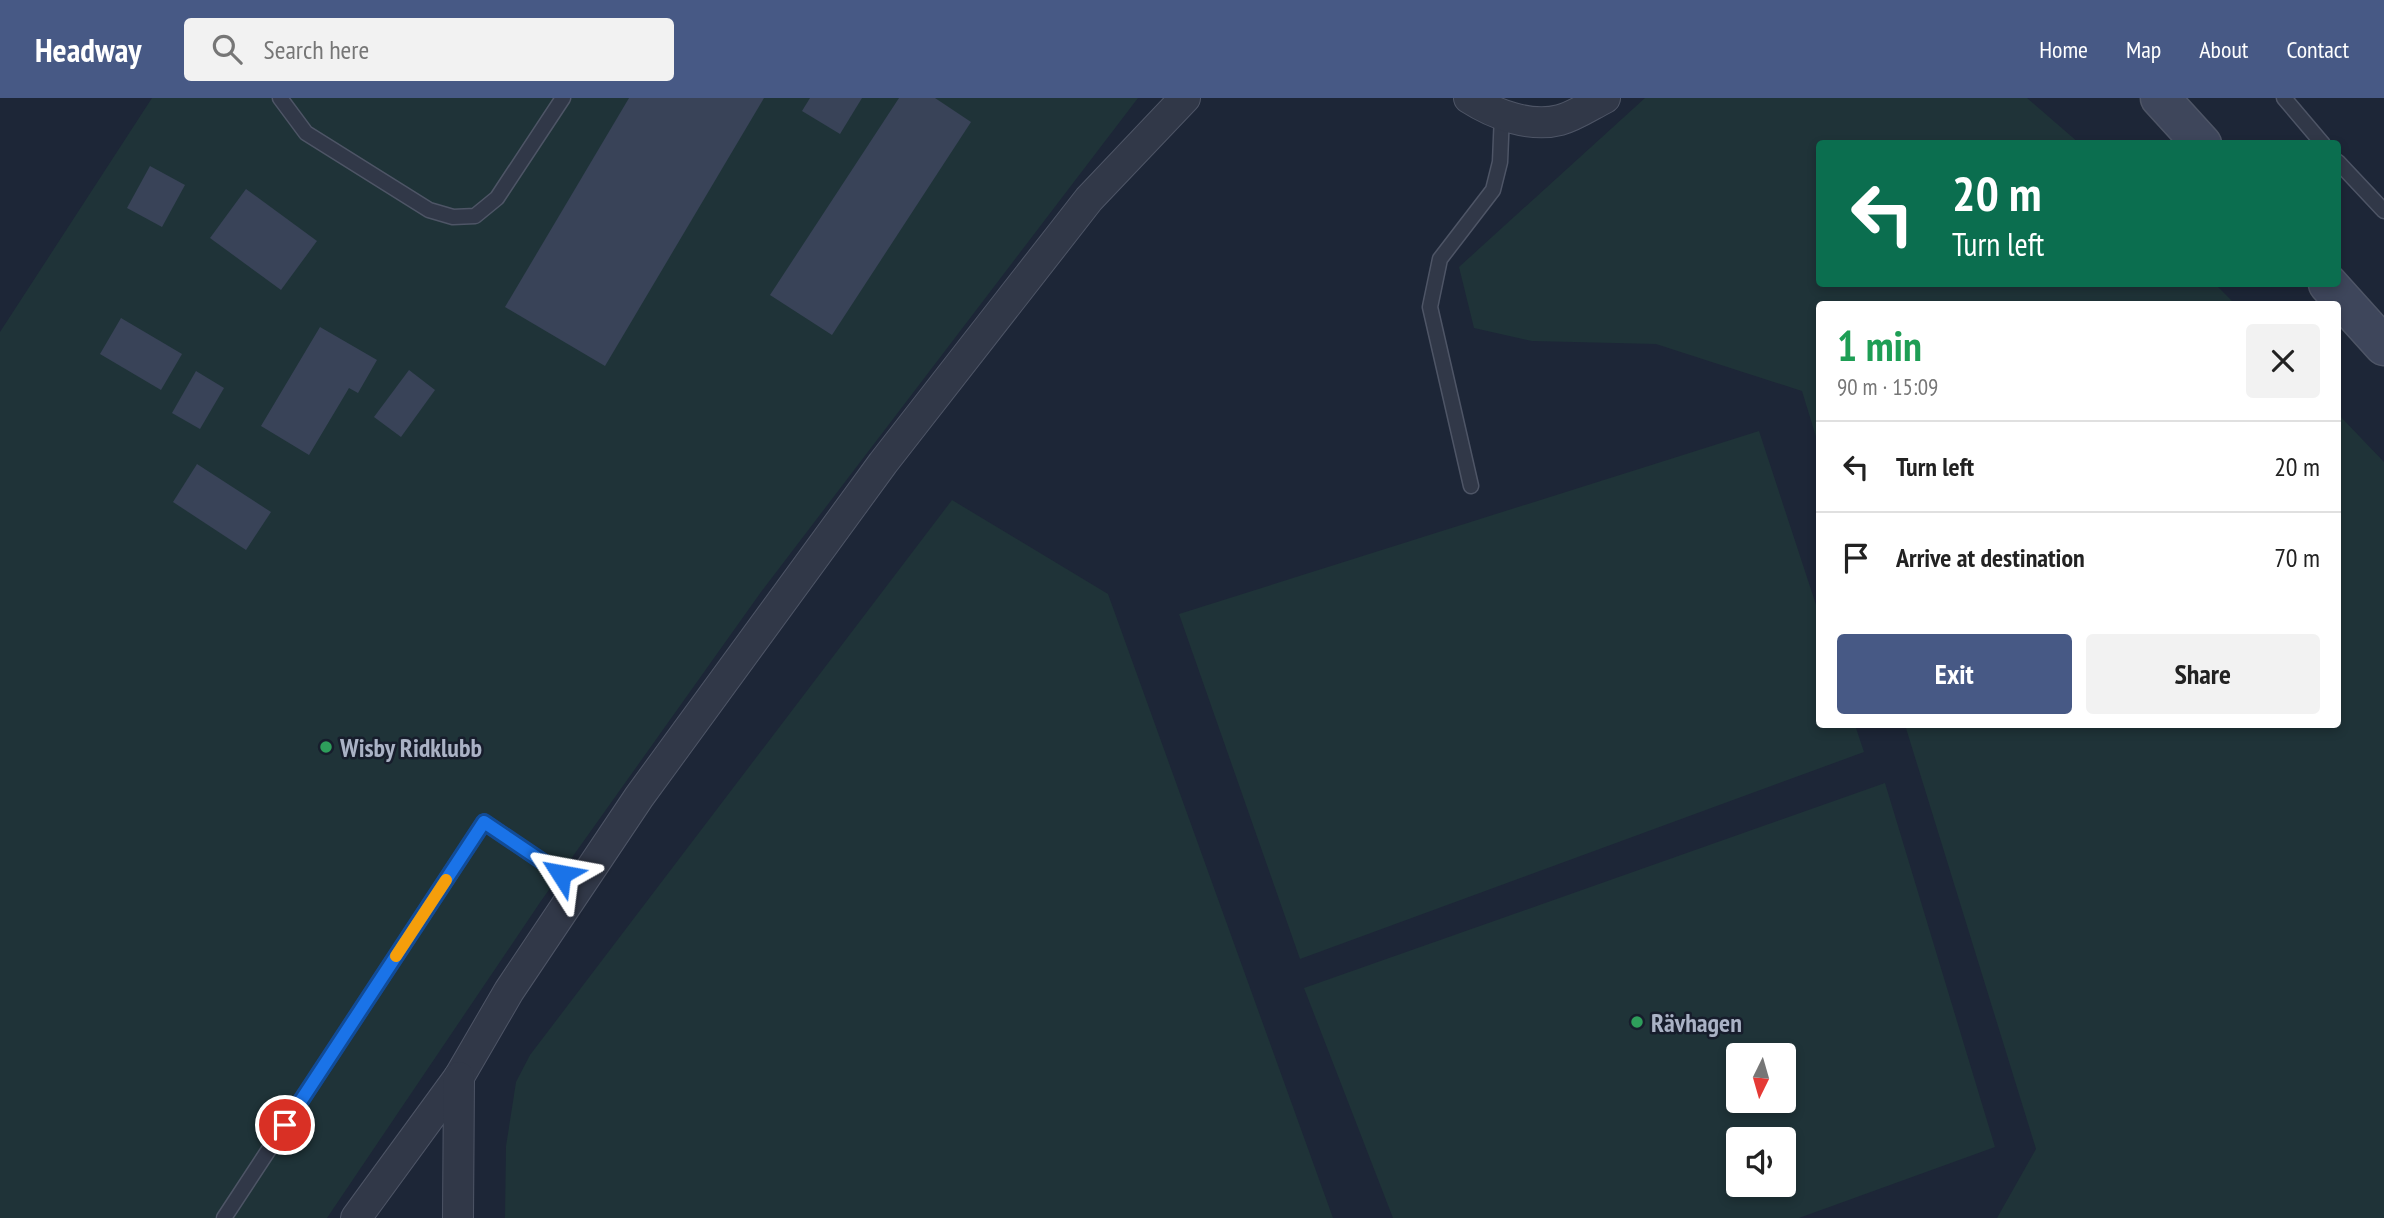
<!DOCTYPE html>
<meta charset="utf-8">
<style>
body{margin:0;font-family:"PT Sans Narrow",sans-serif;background:#f2f2f2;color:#222;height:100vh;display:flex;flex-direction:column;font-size:26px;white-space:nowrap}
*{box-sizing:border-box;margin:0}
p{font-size:23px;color:#767676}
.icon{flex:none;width:38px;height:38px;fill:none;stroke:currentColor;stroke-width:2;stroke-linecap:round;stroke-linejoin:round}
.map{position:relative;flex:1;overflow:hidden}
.sheet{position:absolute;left:1816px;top:203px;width:525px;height:427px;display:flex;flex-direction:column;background:#fff;border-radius:7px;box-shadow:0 4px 10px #0003}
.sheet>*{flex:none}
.banner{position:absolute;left:1816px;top:42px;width:525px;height:147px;border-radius:7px;box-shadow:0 4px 10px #0003;background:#0b6e4f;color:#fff;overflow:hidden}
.needle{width:46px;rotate:185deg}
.tools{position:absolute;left:1726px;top:945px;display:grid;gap:14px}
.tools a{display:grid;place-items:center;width:70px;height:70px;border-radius:7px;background:#fff;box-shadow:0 4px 10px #0003;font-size:35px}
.pin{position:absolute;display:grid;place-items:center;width:60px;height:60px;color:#fff;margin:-30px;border:4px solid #fff;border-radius:50%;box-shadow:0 2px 7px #0007}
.me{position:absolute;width:77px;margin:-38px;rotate:304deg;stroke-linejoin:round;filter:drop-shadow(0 0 5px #0008)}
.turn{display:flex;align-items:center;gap:24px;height:147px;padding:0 21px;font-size:32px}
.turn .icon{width:91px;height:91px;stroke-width:2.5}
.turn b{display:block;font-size:49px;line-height:60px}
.round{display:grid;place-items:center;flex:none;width:74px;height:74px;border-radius:7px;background:#f2f2f2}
.headline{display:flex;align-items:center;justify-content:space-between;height:119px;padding:0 21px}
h1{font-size:42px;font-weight:700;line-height:52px;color:#1e9e55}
.primary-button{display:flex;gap:14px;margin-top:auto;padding:14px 21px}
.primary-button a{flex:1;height:80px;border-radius:7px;background:#475985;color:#fff;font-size:28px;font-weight:700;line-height:80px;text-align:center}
.primary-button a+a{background:#f2f2f2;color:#222}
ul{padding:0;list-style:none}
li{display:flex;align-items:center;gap:21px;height:91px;padding:0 21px;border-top:2px solid #e0e0e0}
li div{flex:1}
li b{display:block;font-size:26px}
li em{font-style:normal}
header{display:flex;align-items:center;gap:42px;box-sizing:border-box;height:98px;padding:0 35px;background:#475985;color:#fff}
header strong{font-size:33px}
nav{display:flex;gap:38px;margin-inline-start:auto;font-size:24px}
.search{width:490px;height:63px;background:#f2f2f2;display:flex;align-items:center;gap:18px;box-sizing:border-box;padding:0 24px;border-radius:7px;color:#767676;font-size:26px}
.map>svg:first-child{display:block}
.green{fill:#1f3338;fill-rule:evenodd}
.building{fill:#394358}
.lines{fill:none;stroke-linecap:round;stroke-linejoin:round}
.lane-casing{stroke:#4e5566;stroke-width:17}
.street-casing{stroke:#4e5566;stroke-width:32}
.secondary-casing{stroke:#4e5566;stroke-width:41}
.lane{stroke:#313848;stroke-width:14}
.street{stroke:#313848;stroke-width:30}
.secondary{stroke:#3e465b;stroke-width:38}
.route-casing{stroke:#114b97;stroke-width:18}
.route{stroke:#1a73e8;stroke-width:12}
.slow{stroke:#f59e0b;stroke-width:12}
.leisure-dot{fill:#2e9e5b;stroke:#171d2c;stroke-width:2.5}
.labels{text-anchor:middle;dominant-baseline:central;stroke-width:5;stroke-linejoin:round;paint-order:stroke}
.poi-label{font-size:26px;font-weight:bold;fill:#aab2c5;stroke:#171d2c;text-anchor:start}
</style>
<header>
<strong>Headway</strong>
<div class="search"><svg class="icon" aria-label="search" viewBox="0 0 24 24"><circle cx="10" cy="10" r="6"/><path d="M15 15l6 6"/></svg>Search here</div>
<nav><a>Home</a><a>Map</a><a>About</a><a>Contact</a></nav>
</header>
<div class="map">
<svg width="2384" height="1120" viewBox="0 0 2384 1120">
<rect width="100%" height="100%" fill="#1d2637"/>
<!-- green -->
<g class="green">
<path d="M152,0h986l-377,494 -220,309 -214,317h-327v-886z"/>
<path d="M1645,0h382l52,45 -259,1v140h395l20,20h-415v146l-18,-59 -146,-47 -124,-3 -58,-13 -15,-61z"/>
<path d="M2338,316l46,48v756h-387l39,-69 -131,-424 433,-1z"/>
<path d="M1759,333l61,186v107l35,1 9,27 -564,207 -121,-345z"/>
<path d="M952,402l156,94 225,624h-828l1,-72 10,-64 14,-27z"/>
<path d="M1885,685l110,364 -196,71h-406l-89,-230zM1783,957v46h-45v-46zM1783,1041v46h-45v-46z"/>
</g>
<!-- building -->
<g class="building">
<path d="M629,0h135l-159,268 -100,-59z"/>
<path d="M810,0h52l-22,36 -38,-23z"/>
<path d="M899,0h36l36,24 -139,213 -62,-40z"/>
<path d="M150,68l35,19 -23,42 -35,-19z"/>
<path d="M246,91l71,52 -36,49 -71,-52z"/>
<path d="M121,220l61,36 -21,36 -61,-36z"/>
<path d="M320,229l57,33 -19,33 -9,-5 -40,67 -48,-29z"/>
<path d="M409,272l26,20 -34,47 -27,-20z"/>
<path d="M196,273l28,17 -24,41 -28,-16z"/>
<path d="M197,366l74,48 -25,38 -73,-48z"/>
</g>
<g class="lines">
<defs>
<g id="lane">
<path d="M280,0l26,35 123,77 24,7 22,-1 22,-18 66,-100"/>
<path d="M2284,0l39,46"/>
<path d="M2338,64l46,49"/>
<path d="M1471,388l-41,-179 10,-48 53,-69 7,-28 2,-48"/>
<path d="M224,1120l260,-396 96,65"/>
</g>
<g id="street">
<path d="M1469,0c25,16 61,30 91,22 15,-4 31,-15 45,-22"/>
<path d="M356,1120l103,-141 50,-86 130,-194 244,-334 206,-264 96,-101"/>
<path d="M458,1120l1,-141"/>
</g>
<g id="secondary">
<path d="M2160,0l42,46"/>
<path d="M2328,186l56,62"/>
</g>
</defs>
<!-- lane casing -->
<use href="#lane" class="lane-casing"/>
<!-- street casing -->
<use href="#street" class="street-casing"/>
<!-- secondary casing -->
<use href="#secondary" class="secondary-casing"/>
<!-- lane -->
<use href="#lane" class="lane"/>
<!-- street -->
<use href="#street" class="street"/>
<!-- secondary -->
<use href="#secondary" class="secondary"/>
</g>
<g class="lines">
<defs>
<path id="route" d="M285,1027l199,-303 77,52"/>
</defs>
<!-- route casing -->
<use href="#route" class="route-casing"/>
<!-- route -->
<use href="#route" class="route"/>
<!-- slow -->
<path class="slow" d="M396,858l50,-76"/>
</g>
<!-- markers -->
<g class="leisure-dot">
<circle cx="326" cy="649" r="7"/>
<circle cx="1637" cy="924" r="7"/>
</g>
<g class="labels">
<!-- poi labels -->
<g class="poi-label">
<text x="340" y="649">Wisby Ridklubb</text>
<text x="1651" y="924">Rävhagen</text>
</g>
</g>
</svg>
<div class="tools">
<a><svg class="needle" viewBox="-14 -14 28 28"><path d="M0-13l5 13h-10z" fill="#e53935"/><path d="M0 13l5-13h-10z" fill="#767676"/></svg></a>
<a><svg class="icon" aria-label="sound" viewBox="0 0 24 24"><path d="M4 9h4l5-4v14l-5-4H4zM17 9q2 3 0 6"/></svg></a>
</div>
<div class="pin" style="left:285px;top:1027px;background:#d93025"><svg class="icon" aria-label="arrive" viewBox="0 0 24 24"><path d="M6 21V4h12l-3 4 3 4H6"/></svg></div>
<svg class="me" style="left:561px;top:776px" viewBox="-20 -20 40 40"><path d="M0-17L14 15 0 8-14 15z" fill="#1a73e8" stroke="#fff" stroke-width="4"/></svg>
<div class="banner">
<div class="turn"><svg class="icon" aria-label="left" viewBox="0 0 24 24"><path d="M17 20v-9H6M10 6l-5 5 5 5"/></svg><div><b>20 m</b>Turn left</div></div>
</div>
<section class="sheet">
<div class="headline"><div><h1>1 min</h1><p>90 m · 15:09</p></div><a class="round"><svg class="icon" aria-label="close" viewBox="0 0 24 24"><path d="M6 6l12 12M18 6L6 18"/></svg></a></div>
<ul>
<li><svg class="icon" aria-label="left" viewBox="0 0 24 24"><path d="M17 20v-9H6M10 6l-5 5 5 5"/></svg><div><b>Turn left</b></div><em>20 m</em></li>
<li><svg class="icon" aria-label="arrive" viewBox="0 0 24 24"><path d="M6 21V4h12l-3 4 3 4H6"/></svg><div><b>Arrive at destination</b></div><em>70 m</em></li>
</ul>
<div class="primary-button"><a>Exit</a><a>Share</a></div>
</section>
</div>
